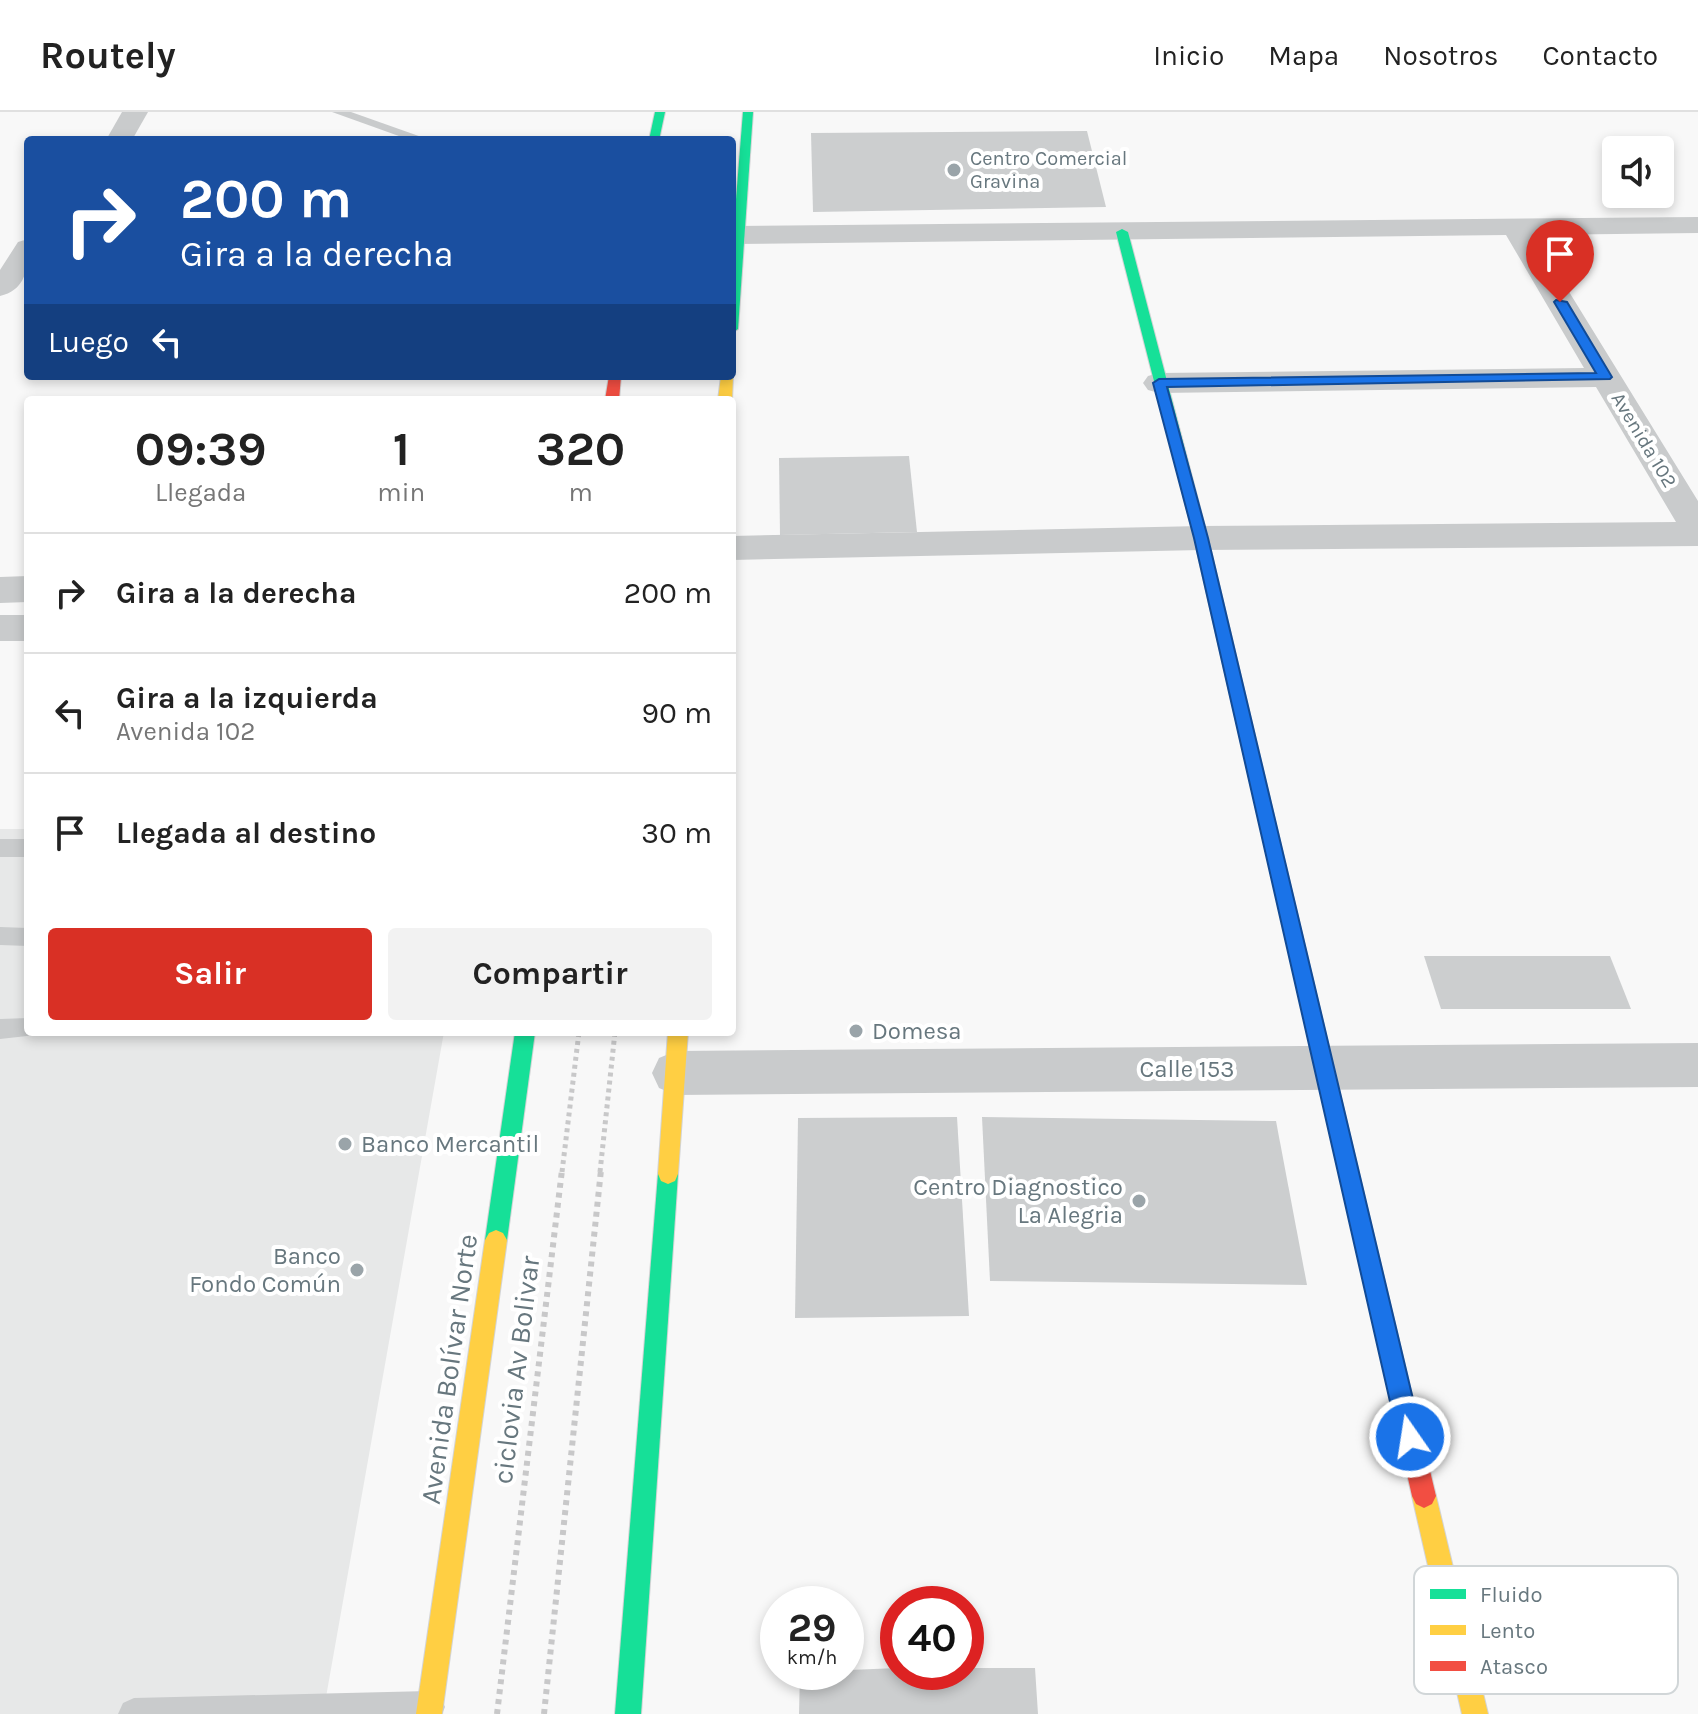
<!DOCTYPE html>
<html lang="es">
<meta charset="utf-8">
<style>
body{margin:0;font-family:Karla,sans-serif;background:#f2f2f2;color:#222;height:100vh;display:flex;flex-direction:column;font-size:30px;white-space:nowrap}
*{box-sizing:border-box;margin:0}
p{font-size:26px;color:#767676}
.icon{flex:none;width:44px;height:44px;fill:none;stroke:currentColor;stroke-width:2;stroke-linecap:round;stroke-linejoin:round}
.map{position:relative;flex:1;overflow:hidden}
.sheet{position:absolute;left:24px;top:284px;width:712px;height:640px;display:flex;flex-direction:column;background:#fff;border-radius:8px;box-shadow:0 4px 12px #0003}
.sheet>*{flex:none}
.banner{position:absolute;left:24px;top:24px;width:712px;height:244px;border-radius:8px;box-shadow:0 4px 12px #0003;background:#1a4fa0;color:#fff;overflow:hidden}
.controls{position:absolute;left:1602px;top:24px;display:grid;gap:16px}
.controls a{display:grid;place-items:center;width:72px;height:72px;border-radius:8px;background:#fff;box-shadow:0 4px 12px #0003;font-size:40px}
.speed{position:absolute;left:760px;top:1474px;display:flex;gap:16px;font-size:40px;font-weight:700;text-align:center}
.speed>*{display:grid;place-content:center;width:104px;height:104px;border-radius:50%;background:#fff;box-shadow:0 4px 12px #0003;line-height:1}
.speed small{font-size:20px;font-weight:400}
.speed .limit{border:12px solid #d22;background:#fff;color:#111}
.pin{position:absolute;display:grid;place-items:center;width:68px;height:68px;color:#fff;margin:-82px -34px;border-radius:50% 50% 50% 0;rotate:-45deg;box-shadow:0 0 8px #0007}
.pin .icon{rotate:45deg}
.me{position:absolute;width:88px;margin:-44px;rotate:347deg;stroke-linejoin:round;filter:drop-shadow(0 0 6px #0008)}
.turn{display:flex;align-items:center;gap:28px;height:168px;padding:0 24px;font-size:36px}
.turn .icon{width:104px;height:104px;stroke-width:2.5}
.turn b{display:block;font-size:56px;line-height:68px}
.then{display:flex;align-items:center;height:76px;padding:0 24px;background:#0003;gap:16px;font-size:30px}
.eta{display:flex;justify-content:space-evenly;align-items:center;height:136px;text-align:center}
.eta b{font-size:48px;font-weight:700;line-height:56px}
.action{display:flex;gap:16px;margin-top:auto;padding:16px 24px}
.action a{flex:1;height:92px;border-radius:8px;background:#d93025;color:#fff;font-size:32px;font-weight:700;line-height:92px;text-align:center}
.action a+a{background:#f2f2f2;color:#222}
ul{padding:0;list-style:none}
li{display:flex;align-items:center;gap:24px;height:120px;padding:0 24px;border-top:2px solid #e0e0e0}
li div{flex:1}
li b{display:block;font-size:30px}
li em{font-style:normal}
header{display:flex;align-items:center;gap:48px;box-sizing:border-box;height:112px;padding:0 40px;background:#fff;border-bottom:2px solid #e0e0e0}
header strong{font-size:38px}
nav{display:flex;gap:44px;margin-inline-start:auto;font-size:28px}
.map>svg:first-child{display:block}
.built{fill:#e7e8e8}
.building{fill:#cccecf}
.lines{fill:none;stroke-linecap:round;stroke-linejoin:round}
.fast-casing{stroke:#d3d4d5;stroke-width:2}
.slow-casing{stroke:#d3d4d5;stroke-width:2}
.jam-casing{stroke:#d3d4d5;stroke-width:2}
.path-far1{stroke:#c8c8c9;stroke-width:5;stroke-dasharray:4 4;stroke-linecap:butt}
.path{stroke:#c8c8c9;stroke-width:6;stroke-dasharray:5 5;stroke-linecap:butt}
.lane{fill:#c9cbcc;fill-rule:evenodd}
.street{fill:#c9cbcc;fill-rule:evenodd}
.fast{fill:#16e098;fill-rule:evenodd}
.slow{fill:#ffcf43;fill-rule:evenodd}
.jam{fill:#f24e42;fill-rule:evenodd}
.route{fill:#1a73e8;stroke:#114b97;stroke-width:2}
.poi-dot{fill:#9aa4a9;stroke:#fff;stroke-width:3}
.labels{text-anchor:middle;dominant-baseline:central;stroke-width:8;stroke-linejoin:round;paint-order:stroke}
.far-poi-label{font-size:20px;fill:#67777e;stroke:#fff;text-anchor:start}
.far-street-label{font-size:20px;fill:#67777e;stroke:#fff}
.poi-label{font-size:24px;fill:#67777e;stroke:#fff;text-anchor:start}
.street-label{font-size:24px;fill:#67777e;stroke:#fff}
.near-street-label{font-size:28px;fill:#67777e;stroke:#fff}
.key{fill:#fff;stroke:#d1d6d8;stroke-width:2}
.key-label{font-size:22px;fill:#67777e}
</style>
<header>
<strong>Routely</strong>
<nav><a>Inicio</a><a>Mapa</a><a>Nosotros</a><a>Contacto</a></nav>
</header>
<div class="map">
<svg width="1698" height="1602" viewBox="0 0 1698 1602">
<rect width="100%" height="100%" fill="#f8f8f8"/>
<!-- built -->
<path class="built" d="M0,717h28v203h416l-121,682h-323z"/>
<!-- building -->
<g class="building">
<path d="M1087,19l19,76 -293,5 -2,-79z"/>
<path d="M909,344l8,76 -137,3 -1,-77z"/>
<path d="M1424,844h186l21,53h-190z"/>
<path d="M957,1005l12,199 -174,2 3,-200z"/>
<path d="M982,1005l294,4 31,164 -317,-4z"/>
<path d="M898,1556v4h68v-4h69l3,46h-239l1,-42z"/>
</g>
<g class="lines">
<defs>
<g id="fast">
<path d="M655,0h10l-6,28h-10z"/>
<path d="M743,0h10l-15,217 -6,4v-84z"/>
<path d="M1122,117l6,3 80,306 114,480 -2,6 -7,2 -7,-2 -2,-6 -110,-480 -78,-306z"/>
<path d="M515,920h20l-28,208 -4,7 -7,3 -7,-3 -4,-7z"/>
<path d="M668,1052l7,3 3,7 -37,540h-26l43,-540 3,-7z"/>
</g>
<g id="slow">
<path d="M732,262l1,2 -1,24h-14l3,-24z"/>
<path d="M668,920h20l-10,142 -3,7 -7,3 -7,-3 -3,-7z"/>
<path d="M496,1118l7,3 4,7 -65,474h-26l69,-474 4,-7z"/>
<path d="M1424,1372l8,4 4,8 52,218h-26l-50,-218 4,-8z"/>
</g>
<g id="jam">
<path d="M609,264h12l-2,24h-14z"/>
<path d="M1313,898l7,2 2,6 114,478 -4,8 -8,4 -8,-4 -4,-8 -108,-478 2,-6z"/>
</g>
</defs>
<!-- fast casing -->
<use href="#fast" class="fast-casing"/>
<!-- slow casing -->
<use href="#slow" class="slow-casing"/>
<!-- jam casing -->
<use href="#jam" class="jam-casing"/>
<!-- path-far1 -->
<g class="path-far1">
<path d="M562,1060l17,-140"/>
<path d="M600,1060l15,-140"/>
</g>
<!-- path -->
<g class="path">
<path d="M497,1602l65,-544"/>
<path d="M544,1602l57,-544"/>
</g>
<!-- lane -->
<g class="lane">
<path d="M332,0h19l79,28h-20z"/>
<rect x="0" y="727" width="28" height="18"/>
<path d="M0,815l28,1v18l-28,-1z"/>
<path d="M28,906v14h10l-2,3 -36,4v-20z"/>
<path d="M429,1579l11,5 5,11 -3,7h-324l5,-11 11,-5z"/>
</g>
<!-- street -->
<g class="street">
<path d="M122,0h26l-16,28h-26z"/>
<path d="M1698,105v16l-164,2 164,266v45l-497,4 -469,10v-24l469,-10 475,-4 -80,-135 -437,6 -11,-3 -5,-7 5,-7 11,-3 425,-5 -78,-133 -774,9v-18z"/>
<path d="M28,127c0,25 1,50 -28,57v-26l18,-28z"/>
<path d="M28,464v26l-28,1v-26z"/>
<rect x="0" y="503" width="28" height="26"/>
<path d="M1698,931v44l-1022,8 -17,-7 -7,-15 7,-15 17,-7z"/>
</g>
<!-- fast -->
<use href="#fast" class="fast"/>
<!-- slow -->
<use href="#slow" class="slow"/>
<!-- jam -->
<use href="#jam" class="jam"/>
</g>
<!-- route -->
<path class="route" d="M1556,188l11,2 45,75 -2,2 -443,8 41,151 214,899 -4,8 -8,4 -8,-4 -4,-8 -204,-899 -41,-155 6,-4 437,-6 -42,-71z"/>
<!-- markers -->
<g class="poi-dot">
<circle cx="954" cy="58" r="8"/>
<circle cx="856" cy="919" r="8"/>
<circle cx="345" cy="1032" r="8"/>
<circle cx="1139" cy="1089" r="8"/>
<circle cx="357" cy="1158" r="8"/>
</g>
<g class="labels">
<!-- far-poi labels -->
<g class="far-poi-label">
<text x="970" y="46">Centro Comercial<tspan x="970" dy="23">Gravina</tspan></text>
</g>
<!-- far-street labels -->
<g class="far-street-label">
<text transform="translate(1644 328) rotate(59)">Avenida 102</text>
</g>
<!-- poi labels -->
<g class="poi-label">
<text x="872" y="919">Domesa</text>
<text x="361" y="1032">Banco Mercantil</text>
<text x="1123" y="1075" text-anchor="end">Centro Diagnostico<tspan x="1123" dy="28">La Alegria</tspan></text>
<text x="341" y="1144" text-anchor="end">Banco<tspan x="341" dy="28">Fondo Común</tspan></text>
</g>
<!-- street labels -->
<g class="street-label">
<text x="1187" y="957">Calle 153</text>
</g>
<!-- near-street labels -->
<g class="near-street-label">
<text transform="translate(449 1257) rotate(-82)">Avenida Bolívar Norte</text>
<text transform="translate(516 1258) rotate(-83)">ciclovia Av Bolivar</text>
</g>
</g>
<!-- legend -->
<rect x="1414" y="1454" width="264" height="128" rx="12" class="key"/>
<rect x="1430" y="1477" width="36" height="10" fill="#16e098"/>
<rect x="1430" y="1513" width="36" height="10" fill="#ffcf43"/>
<rect x="1430" y="1549" width="36" height="10" fill="#f24e42"/>
<g class="key-label">
<text x="1480" y="1490">Fluido</text>
<text x="1480" y="1526">Lento</text>
<text x="1480" y="1562">Atasco</text>
</g>
</svg>
<div class="controls">
<a><svg class="icon" aria-label="sound" viewBox="0 0 24 24"><path d="M4 9h4l5-4v14l-5-4H4zM17 9q2 3 0 6"/></svg></a>
</div>
<div class="speed"><div>29<small>km/h</small></div><div class="limit">40</div></div>
<div class="pin" style="left:1560px;top:190px;background:#d93025"><svg class="icon" aria-label="arrive" viewBox="0 0 24 24"><path d="M6 21V4h12l-3 4 3 4H6"/></svg></div>
<svg class="me" style="left:1410px;top:1325px" viewBox="-20 -20 40 40"><circle r="17" fill="#1a73e8" stroke="#fff" stroke-width="3"/><path d="M0-11L8 9 0 5-8 9z" fill="#fff"/></svg>
<div class="banner">
<div class="turn"><svg class="icon" aria-label="right" viewBox="0 0 24 24"><path d="M7 20v-9h11M14 6l5 5-5 5"/></svg><div><b>200 m</b>Gira a la derecha</div></div>
<div class="then">Luego<svg class="icon" aria-label="left" viewBox="0 0 24 24"><path d="M17 20v-9H6M10 6l-5 5 5 5"/></svg></div>
</div>
<section class="sheet">
<div class="eta">
<div><b>09:39</b><p>Llegada</p></div>
<div><b>1</b><p>min</p></div>
<div><b>320</b><p>m</p></div>
</div>
<ul>
<li><svg class="icon" aria-label="right" viewBox="0 0 24 24"><path d="M7 20v-9h11M14 6l5 5-5 5"/></svg><div><b>Gira a la derecha</b></div><em>200 m</em></li>
<li><svg class="icon" aria-label="left" viewBox="0 0 24 24"><path d="M17 20v-9H6M10 6l-5 5 5 5"/></svg><div><b>Gira a la izquierda</b><p>Avenida 102</p></div><em>90 m</em></li>
<li><svg class="icon" aria-label="arrive" viewBox="0 0 24 24"><path d="M6 21V4h12l-3 4 3 4H6"/></svg><div><b>Llegada al destino</b></div><em>30 m</em></li>
</ul>
<div class="action"><a>Salir</a><a>Compartir</a></div>
</section>
</div>
